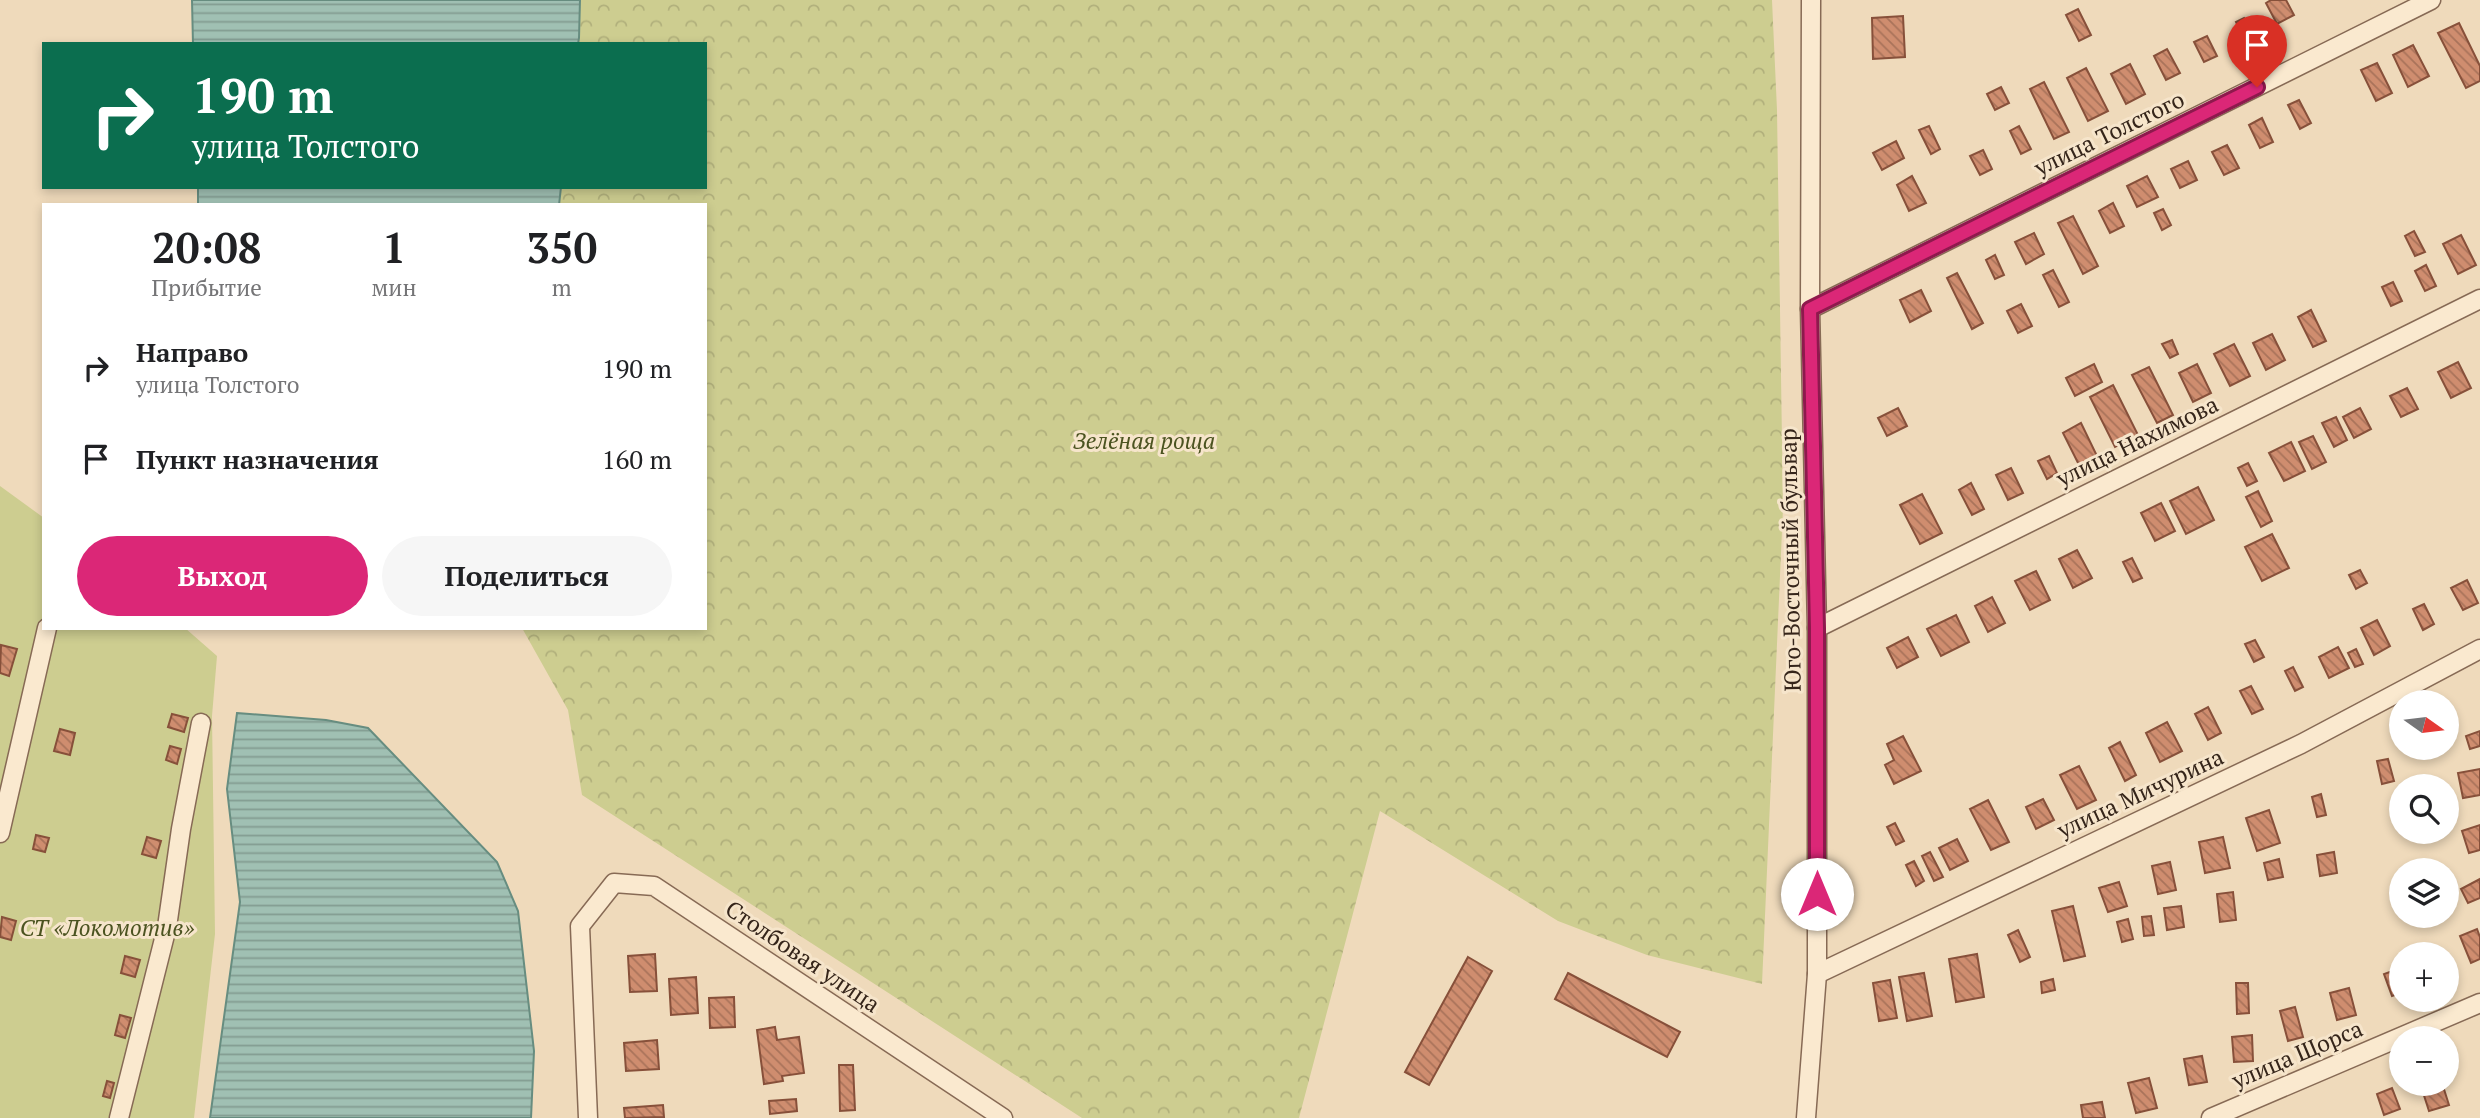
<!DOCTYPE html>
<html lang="ru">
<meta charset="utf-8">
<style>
body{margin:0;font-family:"PT Serif",serif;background:#f6f6f6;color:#202124;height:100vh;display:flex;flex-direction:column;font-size:26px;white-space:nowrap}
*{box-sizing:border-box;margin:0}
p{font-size:23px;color:#757577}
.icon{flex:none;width:38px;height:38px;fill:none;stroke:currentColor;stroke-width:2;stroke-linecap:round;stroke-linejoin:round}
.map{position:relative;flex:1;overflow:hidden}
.panel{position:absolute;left:42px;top:203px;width:665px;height:427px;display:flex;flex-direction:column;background:#fff;border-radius:0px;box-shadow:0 4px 10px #0003}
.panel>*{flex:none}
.guide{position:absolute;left:42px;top:42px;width:665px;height:147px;border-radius:0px;box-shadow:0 4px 10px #0003;background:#0b6e4f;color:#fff;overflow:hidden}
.needle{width:46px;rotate:104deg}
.fabs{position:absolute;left:2389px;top:690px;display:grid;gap:14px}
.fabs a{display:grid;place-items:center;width:70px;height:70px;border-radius:50%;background:#fff;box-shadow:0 4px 10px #0003;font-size:35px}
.pin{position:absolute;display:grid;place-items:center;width:60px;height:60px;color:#fff;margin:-72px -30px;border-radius:50% 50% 50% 0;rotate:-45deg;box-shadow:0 0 7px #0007}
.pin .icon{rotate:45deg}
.me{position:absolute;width:77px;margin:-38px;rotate:0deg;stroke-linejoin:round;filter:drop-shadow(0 0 5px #0008)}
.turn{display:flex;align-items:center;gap:24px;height:147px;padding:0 35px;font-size:32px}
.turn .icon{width:91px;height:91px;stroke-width:2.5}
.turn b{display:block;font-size:49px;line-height:60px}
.eta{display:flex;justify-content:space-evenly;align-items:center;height:119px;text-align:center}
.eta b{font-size:42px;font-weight:700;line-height:49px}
.primary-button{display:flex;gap:14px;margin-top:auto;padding:14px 35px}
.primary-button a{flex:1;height:80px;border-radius:42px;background:#db2777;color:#fff;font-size:28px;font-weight:700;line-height:80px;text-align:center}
.primary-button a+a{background:#f6f6f6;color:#202124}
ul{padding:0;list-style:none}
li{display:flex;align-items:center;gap:21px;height:91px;padding:0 35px}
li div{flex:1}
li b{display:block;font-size:26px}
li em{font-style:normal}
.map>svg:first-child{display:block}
.forest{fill:url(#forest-crowns)}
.garden{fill:#cdcd90}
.water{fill:url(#water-rules);stroke:#678d80;stroke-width:2}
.building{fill:url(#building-back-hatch);stroke:#87503a;stroke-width:2}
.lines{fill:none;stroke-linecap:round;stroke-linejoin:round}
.street-casing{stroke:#876a55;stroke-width:21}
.street{stroke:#fae9cf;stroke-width:18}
.route-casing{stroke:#8e194d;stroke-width:18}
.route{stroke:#db2777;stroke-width:12}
.labels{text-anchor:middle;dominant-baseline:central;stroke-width:6;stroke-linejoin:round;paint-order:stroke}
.street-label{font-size:23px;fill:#35251a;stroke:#f6e5cb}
.park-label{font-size:23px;font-style:italic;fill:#4b5320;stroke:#f6e5cb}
</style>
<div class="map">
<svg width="2480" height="1118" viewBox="0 0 2480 1118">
<defs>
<pattern id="forest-crowns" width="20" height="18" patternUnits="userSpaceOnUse" patternTransform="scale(1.75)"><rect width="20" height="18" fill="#cdcd90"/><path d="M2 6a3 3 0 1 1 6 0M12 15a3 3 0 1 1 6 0" fill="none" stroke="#b1b07c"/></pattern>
<pattern id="water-rules" width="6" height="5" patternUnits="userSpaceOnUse" patternTransform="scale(1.75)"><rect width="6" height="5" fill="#a0c0b3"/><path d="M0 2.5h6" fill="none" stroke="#839c91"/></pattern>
<pattern id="building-back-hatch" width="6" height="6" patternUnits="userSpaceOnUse" patternTransform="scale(1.75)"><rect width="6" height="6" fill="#cf8d6f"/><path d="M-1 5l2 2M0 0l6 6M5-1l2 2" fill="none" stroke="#a9735a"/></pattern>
</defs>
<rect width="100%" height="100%" fill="#efdabb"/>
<!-- forest -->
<path class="forest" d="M580,0h1192l5,110 6,398 -21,476 -115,-29 -89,-34 -178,-110 -81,307h-217l-500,-323 -14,-85 -46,-82h183v-423h-146l2,-18h144v-143h-127z"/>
<!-- garden -->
<path class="garden" d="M0,486l44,32v110h141l32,28 -5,60 3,218 -21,184h-194z"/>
<!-- water -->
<g class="water">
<path d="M192,0h388l-1,38 -1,6h-385z"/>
<path d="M198,187h363l-2,18h-361z"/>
<path d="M237,713l89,7 42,8 129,134 21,49 16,140 -3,67h-321l30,-216 -13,-113z"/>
</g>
<!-- building -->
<g class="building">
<path d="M2271,0h15l8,15 -17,9 -11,-21z"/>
<path d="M2078,9l13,26 -12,6 -13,-26z"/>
<path d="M1903,16l2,41 -32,2 -1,-41z"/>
<path d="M2244,18l9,18 -8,4 -9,-18z"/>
<path d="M2459,23l21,43v15l-14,7 -28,-55z"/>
<path d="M2207,36l10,20 -13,6 -10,-20z"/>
<path d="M2413,45l16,31 -21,11 -15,-32z"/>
<path d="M2167,49l13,24 -14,7 -12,-24z"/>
<path d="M2377,63l15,30 -16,8 -15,-31z"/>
<path d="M2130,64l15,30 -19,10 -15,-30z"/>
<path d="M2086,68l22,43 -20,10 -21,-43z"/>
<path d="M2044,82l25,50 -15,7 -24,-50z"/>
<path d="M2001,87l8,16 -14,7 -8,-16z"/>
<path d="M2299,100l12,23 -11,6 -12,-24z"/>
<path d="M2262,118l11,24 -13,6 -11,-23z"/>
<path d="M1929,126l11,23 -9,5 -12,-24z"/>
<path d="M2019,126l12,23 -10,5 -11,-23z"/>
<path d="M1896,141l8,17 -22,12 -9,-17z"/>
<path d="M2227,145l12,23 -15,7 -12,-23z"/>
<path d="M1983,150l9,19 -12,6 -10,-19z"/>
<path d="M2188,161l9,19 -17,8 -9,-19z"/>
<path d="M1912,176l14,27 -17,8 -12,-26z"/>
<path d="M2147,176l11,21 -21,10 -10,-21z"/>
<path d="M2113,203l11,23 -14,7 -11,-22z"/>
<path d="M2163,209l8,16 -9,5 -8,-17z"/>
<path d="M2073,216l25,50 -15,8 -25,-51z"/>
<path d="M2414,231l11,21 -10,4 -10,-20z"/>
<path d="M2034,233l10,21 -18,10 -11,-22z"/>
<path d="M2461,235l15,30 -18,9 -15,-30z"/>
<path d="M1995,255l9,20 -9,4 -9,-19z"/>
<path d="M2426,265l10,21 -11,5 -10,-20z"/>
<path d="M2053,270l16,32 -10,5 -16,-32z"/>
<path d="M1957,273l26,50 -11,6 -25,-51z"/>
<path d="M2393,282l9,19 -11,5 -9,-19z"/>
<path d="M1921,290l10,21 -21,11 -10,-22z"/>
<path d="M2021,304l11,22 -14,7 -11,-22z"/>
<path d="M2311,310l15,31 -13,6 -15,-30z"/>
<path d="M2272,334l13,26 -19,10 -13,-27z"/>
<path d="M2172,340l6,14 -8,4 -8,-14z"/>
<path d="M2234,344l16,32 -20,10 -16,-32z"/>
<path d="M2458,362l13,26 -20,10 -13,-26z"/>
<path d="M2094,364l8,18 -27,14 -9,-18z"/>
<path d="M2197,364l14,29 -18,9 -14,-29z"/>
<path d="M2149,367l24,48 -16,8 -25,-48z"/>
<path d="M2113,385l25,50 -23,12 -25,-50z"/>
<path d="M2407,388l11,21 -17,8 -11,-21z"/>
<path d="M1898,408l9,18 -20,10 -9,-18z"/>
<path d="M2360,408l11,21 -17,9 -11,-21z"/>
<path d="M2336,417l11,23 -13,7 -12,-24z"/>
<path d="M2081,423l16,33 -18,9 -16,-32z"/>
<path d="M2313,436l13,26 -14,7 -13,-27z"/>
<path d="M2291,442l14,29 -21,10 -15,-28z"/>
<path d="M2049,456l8,17 -10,6 -9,-18z"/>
<path d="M2248,463l9,18 -10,5 -9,-18z"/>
<path d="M2011,468l12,25 -15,7 -12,-25z"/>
<path d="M1971,483l13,26 -12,6 -13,-25z"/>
<path d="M2198,487l16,33 -28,14 -16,-33z"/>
<path d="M2258,491l14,30 -11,6 -15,-30z"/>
<path d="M1922,494l20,39 -22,11 -20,-39z"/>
<path d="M2161,503l14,28 -20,10 -14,-28z"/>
<path d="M2272,534l17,34 -27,13 -17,-34z"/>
<path d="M2077,550l15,28 -19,10 -14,-29z"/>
<path d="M2132,558l10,20 -9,4 -10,-20z"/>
<path d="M2360,570l7,13 -11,6 -7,-14z"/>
<path d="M2036,571l14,29 -20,10 -15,-29z"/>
<path d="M2467,580l11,23 -15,7 -12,-22z"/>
<path d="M1992,597l13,26 -17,9 -13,-26z"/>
<path d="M2424,604l10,20 -11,6 -10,-21z"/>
<path d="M1956,615l13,27 -28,14 -14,-27z"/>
<path d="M2377,620l13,26 -16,9 -13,-27z"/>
<path d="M1908,637l10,20 -21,11 -10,-20z"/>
<path d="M2255,640l9,17 -10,5 -9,-18z"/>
<path d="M1,645l16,4 -8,27 -9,-3z"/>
<path d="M2338,647l11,21 -20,10 -10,-21z"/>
<path d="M2356,649l7,15 -8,3 -7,-14z"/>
<path d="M2293,667l10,20 -8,4 -10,-20z"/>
<path d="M2251,686l12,23 -11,5 -12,-23z"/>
<path d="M2208,707l13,26 -13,7 -13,-26z"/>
<path d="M172,714l16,4 -4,14 -16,-5z"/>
<path d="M2167,722l15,29 -22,11 -14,-29z"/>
<path d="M60,729l15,4 -5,22 -16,-4z"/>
<path d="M2480,731v15l-10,3 -4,-13z"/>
<path d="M1903,736l18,35 -27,13 -9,-19 9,-5 -7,-16z"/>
<path d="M2120,742l16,33 -11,6 -16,-33z"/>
<path d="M170,746l11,3 -4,15 -11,-4z"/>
<path d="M2388,759l6,22 -12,3 -5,-23z"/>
<path d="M2079,766l17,34 -19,9 -17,-34z"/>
<path d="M2480,769v26l-17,3 -5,-25z"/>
<path d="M2321,794l5,21 -9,2 -5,-20z"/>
<path d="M2043,799l11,21 -18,9 -10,-22z"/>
<path d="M1988,800l21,42 -18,8 -21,-41z"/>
<path d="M2269,810l11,33 -23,8 -11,-33z"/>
<path d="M1895,823l9,18 -8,4 -9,-18z"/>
<path d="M2480,825v25l-11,3 -7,-22z"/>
<path d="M36,835l13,3 -4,14 -12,-3z"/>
<path d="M147,837l14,4 -5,17 -14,-4z"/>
<path d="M2223,837l7,31 -25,5 -6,-31z"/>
<path d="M1957,839l11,22 -18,9 -11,-22z"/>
<path d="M1930,852l13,25 -9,4 -12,-25z"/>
<path d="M2334,852l3,21 -17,3 -3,-21z"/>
<path d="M2279,859l4,18 -15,3 -4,-17z"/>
<path d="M1914,861l10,20 -8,5 -10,-21z"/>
<path d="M2170,862l6,28 -18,4 -6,-28z"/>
<path d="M2480,879v19l-12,5 -7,-14z"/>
<path d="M2119,882l8,24 -19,6 -9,-24z"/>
<path d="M2233,892l3,28 -16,2 -3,-28z"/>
<path d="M2073,906l12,50 -21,5 -12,-50z"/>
<path d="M2181,906l3,21 -17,3 -3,-22z"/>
<path d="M2151,916l3,19 -10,1 -2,-19z"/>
<path d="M2,917l14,4 -5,19 -11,-3z"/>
<path d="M2128,919l5,20 -11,3 -5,-20z"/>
<path d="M2477,929l3,8v22l-9,4 -11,-27z"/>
<path d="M2018,930l12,27 -10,5 -12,-27z"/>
<path d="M655,954l2,37 -27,1 -2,-36z"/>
<path d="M1977,954l7,43 -28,5 -7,-43z"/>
<path d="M125,956l15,4 -5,17 -14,-4z"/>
<path d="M1468,957l24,14 -63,114 -24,-13z"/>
<path d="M2401,968v25l-9,3 -8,-22z"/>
<path d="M1568,973l112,59 -13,25 -112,-58z"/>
<path d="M1924,973l8,43 -25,5 -8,-44z"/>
<path d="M696,977l2,36 -27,2 -2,-36z"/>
<path d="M2053,979l2,11 -13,3 -1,-11z"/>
<path d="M1890,980l7,38 -18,3 -6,-38z"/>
<path d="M2236,983h12l1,30 -12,1z"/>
<path d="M2349,988l7,27 -19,5 -7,-27z"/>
<path d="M734,997l1,30 -25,1 -1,-30z"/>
<path d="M2295,1007l8,30 -15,4 -8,-30z"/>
<path d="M120,1015l11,3 -6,20 -10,-3z"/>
<path d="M775,1027l2,13 22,-3 5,36 -22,3 1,5 -19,3 -7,-54z"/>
<path d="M2252,1035l1,26 -19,1 -2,-25z"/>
<path d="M657,1040l2,29 -33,2 -2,-28z"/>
<path d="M2202,1056l5,26 -18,3 -5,-26z"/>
<path d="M839,1065h14l2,45 -15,1z"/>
<path d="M2149,1078l8,30 -21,5 -8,-30z"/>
<path d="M107,1081l7,2 -4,15 -7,-2z"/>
<path d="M2420,1083h22l7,22 -20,6z"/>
<path d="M2392,1088l8,21 -16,6 -7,-21z"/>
<path d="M796,1099l1,12 -27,3 -1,-13z"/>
<path d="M2102,1102l3,16h-22l-2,-13z"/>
<path d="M663,1105l1,12 -39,1 -1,-10z"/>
</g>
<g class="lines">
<defs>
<g id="street">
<path d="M1810,309l621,-309"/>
<path d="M1817,628l663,-329"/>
<path d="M0,833l47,-205"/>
<path d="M1817,974l484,-230 179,-95"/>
<path d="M119,1118l48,-191 14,-98 20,-106"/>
<path d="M588,1118l-8,-192 34,-43 40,3 349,232"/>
<path d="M1806,1118l11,-144v-346l-7,-319 1,-309"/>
<path d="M2211,1118l269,-115"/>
</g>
</defs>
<!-- street casing -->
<use href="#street" class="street-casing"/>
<!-- street -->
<use href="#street" class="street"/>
</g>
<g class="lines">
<defs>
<path id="route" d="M1817,894v-266l-7,-319 447,-222"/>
</defs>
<!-- route casing -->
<use href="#route" class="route-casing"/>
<!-- route -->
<use href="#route" class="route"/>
</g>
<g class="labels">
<!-- street labels -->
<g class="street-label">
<text transform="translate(2109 133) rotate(-26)">улица Толстого</text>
<text transform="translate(2137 441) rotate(-26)">улица Нахимова</text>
<text transform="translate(1790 560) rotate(-91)">Юго-Восточный бульвар</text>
<text transform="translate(2140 793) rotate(-25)">улица Мичурина</text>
<text transform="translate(803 956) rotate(34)">Столбовая улица</text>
<text transform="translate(2297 1054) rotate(-23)">улица Щорса</text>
</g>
<!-- park labels -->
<g class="park-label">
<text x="1144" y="440">Зелёная роща</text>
<text x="107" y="927">СТ «Локомотив»</text>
</g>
</g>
</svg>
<div class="fabs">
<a><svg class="needle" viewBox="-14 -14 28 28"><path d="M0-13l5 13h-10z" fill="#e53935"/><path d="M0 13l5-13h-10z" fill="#757577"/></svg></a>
<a><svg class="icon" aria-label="search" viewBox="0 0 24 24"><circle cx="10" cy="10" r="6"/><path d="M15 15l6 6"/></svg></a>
<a><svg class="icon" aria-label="layers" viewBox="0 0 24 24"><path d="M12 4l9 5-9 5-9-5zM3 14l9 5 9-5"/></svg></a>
<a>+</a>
<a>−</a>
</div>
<div class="pin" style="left:2257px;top:87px;background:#d93025"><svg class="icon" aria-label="arrive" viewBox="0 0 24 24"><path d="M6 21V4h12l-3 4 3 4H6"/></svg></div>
<svg class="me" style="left:1817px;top:894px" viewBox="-20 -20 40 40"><circle r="19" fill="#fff"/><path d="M0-13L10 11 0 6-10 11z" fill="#db2777"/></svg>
<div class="guide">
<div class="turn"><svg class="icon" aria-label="right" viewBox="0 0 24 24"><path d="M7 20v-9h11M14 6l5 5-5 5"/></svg><div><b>190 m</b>улица Толстого</div></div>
</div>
<section class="panel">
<div class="eta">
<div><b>20:08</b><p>Прибытие</p></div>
<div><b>1</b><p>мин</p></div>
<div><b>350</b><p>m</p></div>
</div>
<ul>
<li><svg class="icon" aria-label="right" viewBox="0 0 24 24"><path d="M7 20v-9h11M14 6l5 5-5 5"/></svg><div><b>Направо</b><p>улица Толстого</p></div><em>190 m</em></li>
<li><svg class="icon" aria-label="arrive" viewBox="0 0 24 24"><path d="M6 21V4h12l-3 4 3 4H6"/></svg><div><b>Пункт назначения</b></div><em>160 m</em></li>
</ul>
<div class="primary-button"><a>Выход</a><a>Поделиться</a></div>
</section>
</div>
